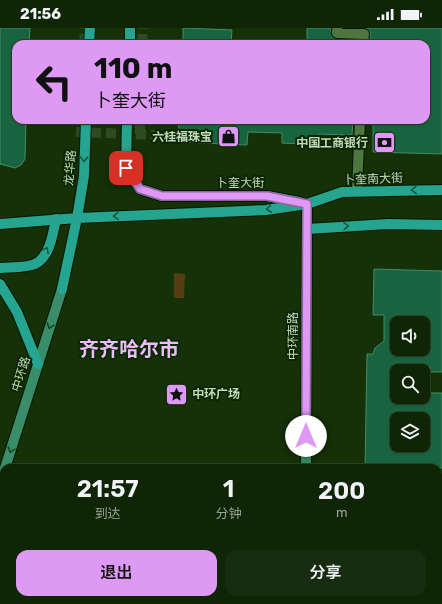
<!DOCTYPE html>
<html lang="zh">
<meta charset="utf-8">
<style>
body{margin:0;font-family:Rubik,"Noto Sans SC",sans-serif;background:#182d0f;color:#f1f3f6;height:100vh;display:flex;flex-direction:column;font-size:15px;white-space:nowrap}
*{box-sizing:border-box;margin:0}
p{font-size:13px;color:#9ba59a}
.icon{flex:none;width:22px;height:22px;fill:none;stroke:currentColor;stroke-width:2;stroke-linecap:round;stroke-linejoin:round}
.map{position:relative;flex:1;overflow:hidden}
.sheet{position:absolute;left:0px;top:436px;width:442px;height:140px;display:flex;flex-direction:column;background:#0f2505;border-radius:12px 12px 0 0;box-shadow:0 1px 3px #0004,0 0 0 1px #2f4227}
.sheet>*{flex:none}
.banner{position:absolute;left:12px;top:12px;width:418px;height:84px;border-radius:12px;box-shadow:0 1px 3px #0004,0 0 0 1px #2f4227;background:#dd99f3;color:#111;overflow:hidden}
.fabs{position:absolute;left:390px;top:288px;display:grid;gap:8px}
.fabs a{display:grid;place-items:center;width:40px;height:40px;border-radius:8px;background:#0f2505;box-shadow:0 1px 3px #0004,0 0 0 1px #2f4227;font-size:20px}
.pin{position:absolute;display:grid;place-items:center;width:34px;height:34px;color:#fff;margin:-17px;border-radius:8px;box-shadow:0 2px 6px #0006}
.me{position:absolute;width:44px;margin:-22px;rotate:0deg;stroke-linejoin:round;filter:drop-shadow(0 0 3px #0008)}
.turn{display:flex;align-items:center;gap:14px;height:84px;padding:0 16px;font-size:18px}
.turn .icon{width:52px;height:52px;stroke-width:2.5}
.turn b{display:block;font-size:28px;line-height:34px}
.eta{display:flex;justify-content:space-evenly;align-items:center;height:68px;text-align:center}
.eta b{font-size:24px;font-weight:600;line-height:28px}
.cta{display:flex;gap:8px;margin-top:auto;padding:8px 16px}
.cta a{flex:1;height:46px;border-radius:12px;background:#dd99f3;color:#111;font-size:16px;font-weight:600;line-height:46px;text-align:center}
.cta a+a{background:#182d0f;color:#f1f3f6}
.status{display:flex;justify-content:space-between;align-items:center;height:28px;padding:0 20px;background:#0f2505;direction:ltr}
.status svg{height:11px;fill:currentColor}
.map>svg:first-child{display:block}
.green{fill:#563d10}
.building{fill:#196440;stroke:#458b65;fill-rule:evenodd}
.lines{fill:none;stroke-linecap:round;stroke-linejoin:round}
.pedestrian-tunnel{stroke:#2e4a22;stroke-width:10;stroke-dasharray:10 5;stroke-linecap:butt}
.minor-casing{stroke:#041700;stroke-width:12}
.secondary-casing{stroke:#041700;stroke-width:12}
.primary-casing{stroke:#041700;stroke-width:12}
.minor{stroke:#4e763f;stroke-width:10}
.secondary{stroke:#398d68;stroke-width:10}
.primary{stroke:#25a490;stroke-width:10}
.oneway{stroke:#15593a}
.oneway2{stroke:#18461f}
.route-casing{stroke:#90639e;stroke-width:10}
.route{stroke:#dd99f3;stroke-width:7}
.labels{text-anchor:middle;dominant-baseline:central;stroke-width:4;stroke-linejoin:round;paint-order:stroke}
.poi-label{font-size:12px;font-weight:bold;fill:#c4dabd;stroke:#0a2700;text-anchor:end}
.street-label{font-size:12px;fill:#c4dabd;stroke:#0a2700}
.town-label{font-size:20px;font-weight:bold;fill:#ebbbfa;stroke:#0a2700}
</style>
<div class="status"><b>21:56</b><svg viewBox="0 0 49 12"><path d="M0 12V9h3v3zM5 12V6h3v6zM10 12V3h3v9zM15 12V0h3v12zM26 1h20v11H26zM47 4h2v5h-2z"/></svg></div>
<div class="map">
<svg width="442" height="576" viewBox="0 0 442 576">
<rect width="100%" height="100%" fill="#143107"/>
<!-- green -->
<path class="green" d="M174,245l11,1 -1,24h-10z"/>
<!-- building -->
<g class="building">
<path d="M0,0h30l-1,16h-13v76h10l-1,39 -4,6 -6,3 -15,-4z"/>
<path d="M183,0l49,2 -1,14h-48z"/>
<path d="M307,0h23l3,10 24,2v4h-50z"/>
<path d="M366,0h76v126l-69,-2v-32h53v-76h-56v-12z"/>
<path d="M179,92h174l-1,15 -33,-1v11l-37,-2v-10l-34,-1 -1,13 -69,-3z"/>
<path d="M374,241l68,2v101h-12v-5l-23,-1 -4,5h-6v26h30v-4h15v75h-77l2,-114h6l2,-6 9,-7v-26h-11zM397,295h26v26h-26zM397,391h29l-1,26h-28z"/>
</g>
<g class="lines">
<!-- pedestrian-tunnel -->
<g class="pedestrian-tunnel">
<path d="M84,16l1,-16"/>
<path d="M142,16l1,-16"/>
<path d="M76,104l82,3"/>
<path d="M140,106v-14"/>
</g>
<defs>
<g id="minor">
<path d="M337,0v5l27,1 -1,10"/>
<path d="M357,163l3,-71"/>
<path d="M440,576l2,-40"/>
</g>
<g id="secondary">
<path d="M5,440l57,-179"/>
<path d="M306,440l1,-264"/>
<path d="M0,457l4,-13"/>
<path d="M305,576v-4"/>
</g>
<g id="primary">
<path d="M89,16l1,-16"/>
<path d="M130,16v-16"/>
<path d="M127,92l-1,48 14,21 22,7h105l32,6"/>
<path d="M0,196l77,-6 7,-42 2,-56"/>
<path d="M307,201l81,-5 54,1"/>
<path d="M0,240c10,-1 26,0 35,-4 15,-7 18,-31 21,-45"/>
<path d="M0,256l17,28 21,52"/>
<path d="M62,261l15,-71 189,-8 41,-6 35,-12 100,-2"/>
</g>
</defs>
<!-- minor casing -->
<use href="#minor" class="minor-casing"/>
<!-- secondary casing -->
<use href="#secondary" class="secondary-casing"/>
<!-- primary casing -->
<use href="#primary" class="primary-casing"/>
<!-- minor -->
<use href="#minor" class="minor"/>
<!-- secondary -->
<use href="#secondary" class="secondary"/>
<!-- primary -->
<use href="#primary" class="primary"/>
</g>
<!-- one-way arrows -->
<defs><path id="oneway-chevron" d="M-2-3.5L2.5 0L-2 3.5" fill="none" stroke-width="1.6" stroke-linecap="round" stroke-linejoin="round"/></defs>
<g class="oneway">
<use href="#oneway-chevron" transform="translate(84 131) rotate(92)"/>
<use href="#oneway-chevron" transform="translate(414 162) rotate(179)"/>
<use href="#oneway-chevron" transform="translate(269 181) rotate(173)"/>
<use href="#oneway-chevron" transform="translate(116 188) rotate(178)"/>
<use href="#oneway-chevron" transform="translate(346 198) rotate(-3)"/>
<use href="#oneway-chevron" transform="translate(46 222) rotate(-62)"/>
</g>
<g class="oneway2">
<use href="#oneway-chevron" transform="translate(50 298) rotate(108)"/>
<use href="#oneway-chevron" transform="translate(11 422) rotate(107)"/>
</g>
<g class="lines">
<defs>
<path id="route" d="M126,140l14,21 22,7h105l40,8 -1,232"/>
</defs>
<!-- route casing -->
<use href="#route" class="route-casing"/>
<!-- route -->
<use href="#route" class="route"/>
</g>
<!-- icons -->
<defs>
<symbol id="shop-square" viewBox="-11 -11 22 22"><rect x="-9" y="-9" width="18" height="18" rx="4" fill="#dd99f3" stroke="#0a2700"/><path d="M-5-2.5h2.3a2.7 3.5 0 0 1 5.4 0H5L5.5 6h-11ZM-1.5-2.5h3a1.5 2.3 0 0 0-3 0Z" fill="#111"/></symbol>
<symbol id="bank-square" viewBox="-11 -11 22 22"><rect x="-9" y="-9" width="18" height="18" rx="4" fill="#dd99f3" stroke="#0a2700"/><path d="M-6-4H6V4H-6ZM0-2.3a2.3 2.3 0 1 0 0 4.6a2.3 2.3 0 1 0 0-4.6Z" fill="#111"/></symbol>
<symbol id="sight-square" viewBox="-11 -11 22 22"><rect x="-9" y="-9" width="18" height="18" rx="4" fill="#dd99f3" stroke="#0a2700"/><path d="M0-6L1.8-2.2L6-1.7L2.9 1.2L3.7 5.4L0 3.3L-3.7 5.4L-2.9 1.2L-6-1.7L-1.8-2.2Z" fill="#111"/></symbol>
</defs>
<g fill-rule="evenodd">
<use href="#shop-square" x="216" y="96" width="25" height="25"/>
<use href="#bank-square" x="372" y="102" width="25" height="25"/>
<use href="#sight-square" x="164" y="354" width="25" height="25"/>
</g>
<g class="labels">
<!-- poi labels -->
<g class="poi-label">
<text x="212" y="109">六桂福珠宝</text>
<text x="368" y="115">中国工商银行</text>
<text x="192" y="366" text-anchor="start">中环广场</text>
</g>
<!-- street labels -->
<g class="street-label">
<text transform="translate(70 140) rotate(-85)">龙华路</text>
<text transform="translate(373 151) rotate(-2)">卜奎南大街</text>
<text x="240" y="155">卜奎大街</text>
<text transform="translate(293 308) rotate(-90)">中环南路</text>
<text transform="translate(21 346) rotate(-73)">中环路</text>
</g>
<!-- town labels -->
<g class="town-label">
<text x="129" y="321">齐齐哈尔市</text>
</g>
</g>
</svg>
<div class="fabs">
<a><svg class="icon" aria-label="sound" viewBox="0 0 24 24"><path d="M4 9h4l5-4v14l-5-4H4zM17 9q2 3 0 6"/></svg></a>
<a><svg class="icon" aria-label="search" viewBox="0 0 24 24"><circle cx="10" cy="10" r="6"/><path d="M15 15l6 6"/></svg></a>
<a><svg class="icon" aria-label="layers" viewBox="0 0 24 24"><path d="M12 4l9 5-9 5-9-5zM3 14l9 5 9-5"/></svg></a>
</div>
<div class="pin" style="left:126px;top:140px;background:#d93025"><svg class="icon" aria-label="arrive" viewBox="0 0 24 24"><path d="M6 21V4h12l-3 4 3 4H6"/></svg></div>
<svg class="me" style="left:306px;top:408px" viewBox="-20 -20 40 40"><circle r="19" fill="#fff"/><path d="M0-13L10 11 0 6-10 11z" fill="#dd99f3"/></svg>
<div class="banner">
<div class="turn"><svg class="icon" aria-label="left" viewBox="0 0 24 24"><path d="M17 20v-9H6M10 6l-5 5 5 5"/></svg><div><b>110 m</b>卜奎大街</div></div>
</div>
<section class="sheet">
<div class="eta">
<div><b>21:57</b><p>到达</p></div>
<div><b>1</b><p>分钟</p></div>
<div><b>200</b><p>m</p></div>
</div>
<div class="cta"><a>退出</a><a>分享</a></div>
</section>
</div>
